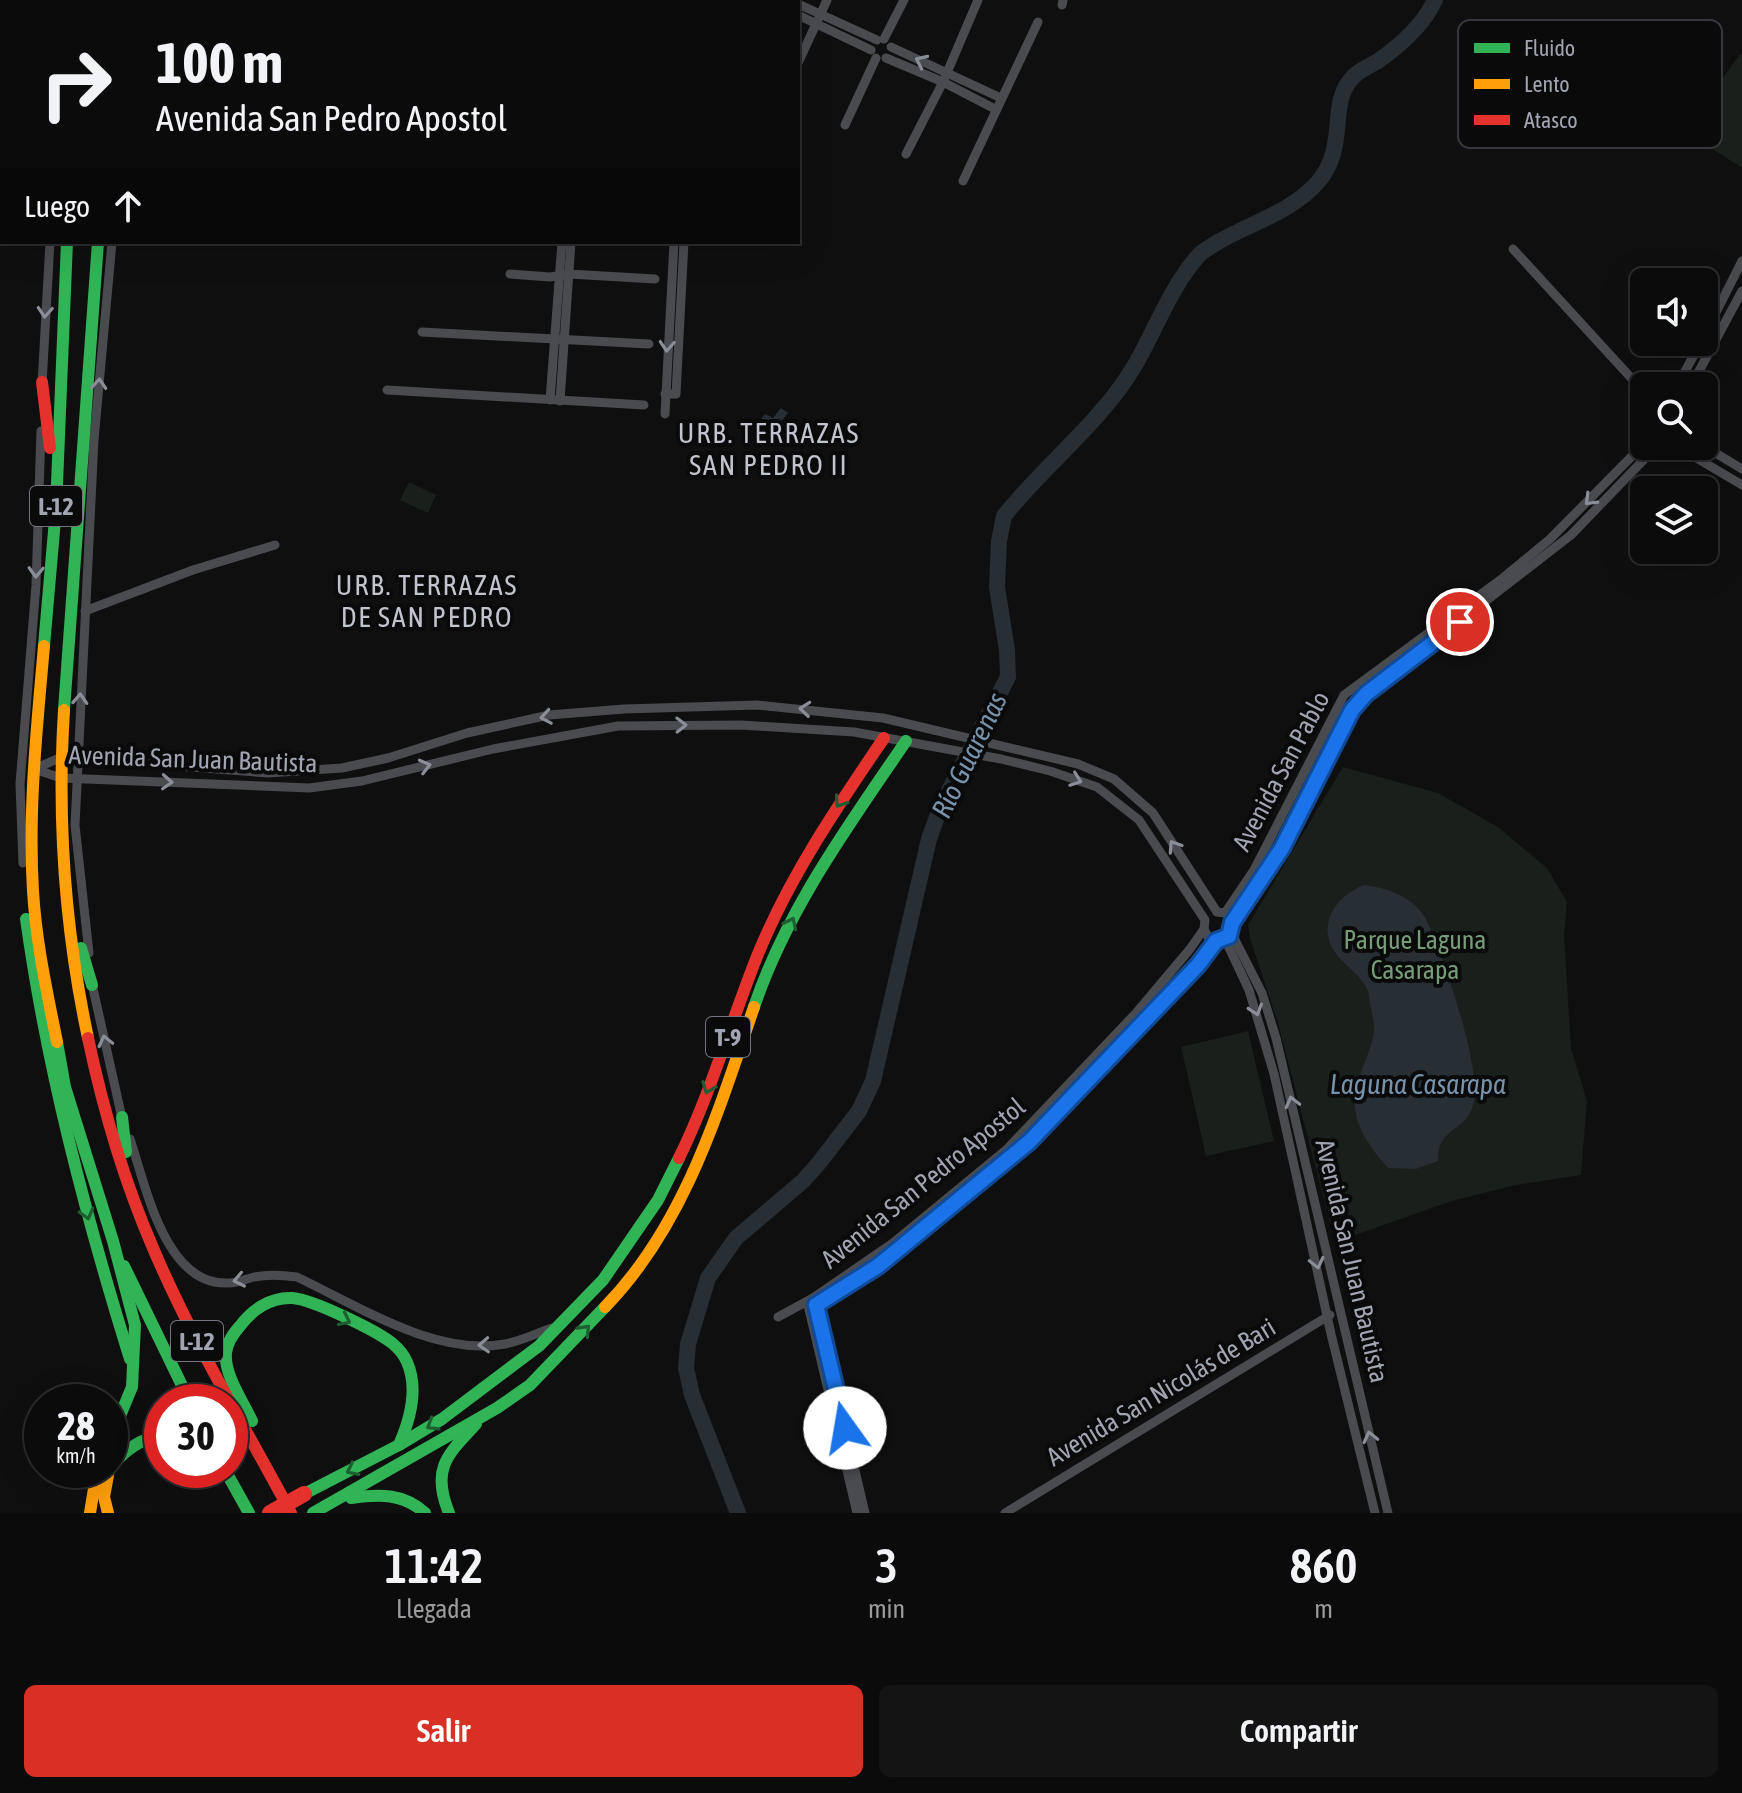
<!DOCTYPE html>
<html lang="es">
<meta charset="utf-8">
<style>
body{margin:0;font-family:"Asap Condensed",sans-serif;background:#141415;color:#f1f3f6;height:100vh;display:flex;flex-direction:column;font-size:30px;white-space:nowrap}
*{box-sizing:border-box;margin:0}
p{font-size:26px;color:#9a9b9d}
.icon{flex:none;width:44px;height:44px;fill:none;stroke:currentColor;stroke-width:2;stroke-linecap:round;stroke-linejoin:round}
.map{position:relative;height:1513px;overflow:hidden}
.sheet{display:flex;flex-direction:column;background:#0b0b0c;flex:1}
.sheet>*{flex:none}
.top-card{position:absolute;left:0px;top:0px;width:800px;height:244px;box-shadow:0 8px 32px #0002,0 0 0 2px #2b2b2d;background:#0b0b0c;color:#f1f3f6;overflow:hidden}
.buttons{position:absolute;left:1630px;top:268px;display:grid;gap:16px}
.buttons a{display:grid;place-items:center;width:88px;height:88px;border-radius:12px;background:#0b0b0c;box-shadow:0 8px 32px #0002,0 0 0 2px #2b2b2d;font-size:40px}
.speed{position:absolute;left:24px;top:1384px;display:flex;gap:16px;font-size:40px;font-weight:700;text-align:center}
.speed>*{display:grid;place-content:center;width:104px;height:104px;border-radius:50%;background:#0b0b0c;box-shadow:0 8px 32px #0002,0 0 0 2px #2b2b2d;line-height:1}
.speed small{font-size:20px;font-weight:400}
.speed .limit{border:12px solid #d22;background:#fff;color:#111}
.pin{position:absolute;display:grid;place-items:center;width:68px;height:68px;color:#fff;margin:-34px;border:4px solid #fff;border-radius:50%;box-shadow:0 2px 8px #0007}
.me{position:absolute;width:88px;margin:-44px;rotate:347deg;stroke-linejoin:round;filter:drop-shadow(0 0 6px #0008)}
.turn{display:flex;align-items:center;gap:28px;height:168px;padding:0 24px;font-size:36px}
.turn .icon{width:104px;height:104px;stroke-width:2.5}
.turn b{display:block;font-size:56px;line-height:68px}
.then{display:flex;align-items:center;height:76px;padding:0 24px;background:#0003;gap:16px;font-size:30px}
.eta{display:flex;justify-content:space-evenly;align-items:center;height:136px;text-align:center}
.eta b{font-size:48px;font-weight:600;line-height:56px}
.primary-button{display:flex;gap:16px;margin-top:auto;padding:16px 24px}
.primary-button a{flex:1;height:92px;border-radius:12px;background:#d93025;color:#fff;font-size:32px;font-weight:600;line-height:92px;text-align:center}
.primary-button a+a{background:#141415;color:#f1f3f6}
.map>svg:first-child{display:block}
.green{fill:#191f1a}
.water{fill:#272e34}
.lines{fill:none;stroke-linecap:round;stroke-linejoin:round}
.river{stroke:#272e34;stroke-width:16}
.street{stroke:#4a4b4f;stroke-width:9}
.fast{stroke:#30b455;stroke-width:12}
.slow{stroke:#ff9f0a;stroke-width:12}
.jam{stroke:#e5322d;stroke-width:12}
.jam-bridge{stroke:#e5322d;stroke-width:16}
.oneway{stroke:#8a8e98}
.oneway2{stroke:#1d5f30}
.route-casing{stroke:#114b97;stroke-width:20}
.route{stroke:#1a73e8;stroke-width:14}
.labels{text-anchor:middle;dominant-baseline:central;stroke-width:8;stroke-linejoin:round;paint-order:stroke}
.shield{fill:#0a0a0b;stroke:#73767f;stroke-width:2}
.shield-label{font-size:24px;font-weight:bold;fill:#a0a5b1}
.street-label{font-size:26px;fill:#a0a5b1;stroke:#0a0a0b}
.park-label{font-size:26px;fill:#779c79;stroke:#0a0a0b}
.neighbourhood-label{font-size:28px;letter-spacing:2px;fill:#c1c4cd;stroke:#0a0a0b}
.water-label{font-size:28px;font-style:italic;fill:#7793ac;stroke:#0a0a0b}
.key{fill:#0a0a0b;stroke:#37383d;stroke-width:2}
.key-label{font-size:22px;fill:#a0a5b1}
</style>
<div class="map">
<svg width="1742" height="1513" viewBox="0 0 1742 1513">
<rect width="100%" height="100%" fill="#0f0f10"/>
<!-- green -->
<g class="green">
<path d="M1740,54l2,2v112l-57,-37z"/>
<path d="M409,482l27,13 -8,18 -28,-13z"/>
<path d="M1343,767l95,26 60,34 49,41 20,34 -3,33 7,113 16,53 -6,74 -66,10 -63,16 -117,41 -57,-219 -28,-85 -2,-13z"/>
<path d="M1248,1031l26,110 -68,15 -25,-109z"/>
</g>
<!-- water -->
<g class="water">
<path d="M781,408l7,5 -16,20 -2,-5 -9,-9 4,-5 8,4z"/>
<path d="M1364,885c24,3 47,11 61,32 17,36 56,147 49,184 -6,33 -37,24 -36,60l-22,8 -28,-1c-21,-24 -40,-50 -31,-83 4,-17 14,-34 17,-53 1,-10 -4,-25 -5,-36 -2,-24 -47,-37 -41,-72 4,-20 19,-32 36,-39z"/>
</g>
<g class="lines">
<!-- river -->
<path class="river" d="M738,1513l-46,-118 -6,-27 2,-24 20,-66 28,-40 67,-57 16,-18 40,-52 14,-30 56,-242 12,-33 67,-129 -1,-27 -10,-63 2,-46 5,-25c41,-52 97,-93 131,-151 21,-36 35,-77 64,-110 5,-5 13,-9 19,-13 33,-19 73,-30 99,-59 31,-35 12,-75 32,-101 6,-10 19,-15 29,-21 23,-16 45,-35 57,-61"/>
<!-- street -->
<g class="street">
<path d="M766,0l4,2"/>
<path d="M68,2v-2"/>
<path d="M399,2v-2"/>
<path d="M438,2l6,-2"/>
<path d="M502,2h4"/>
<path d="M577,2v-2"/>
<path d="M589,2v-2"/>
<path d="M689,2v-2"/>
<path d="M700,2v-2"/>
<path d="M748,2l1,-2"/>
<path d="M798,4l79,36"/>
<path d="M1062,5l1,-5"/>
<path d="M798,15l73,35"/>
<path d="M0,29l2,1"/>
<path d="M884,39l20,-39"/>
<path d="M891,47l110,51"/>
<path d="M886,58l57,24 52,27"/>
<path d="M798,63l29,-63"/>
<path d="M845,125l31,-67"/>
<path d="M906,154l37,-72 35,-82"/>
<path d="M963,181l75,-159"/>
<path d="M1513,249l131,143"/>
<path d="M510,274l40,3 19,-3 86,5"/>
<path d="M422,332l227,12"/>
<path d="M1704,336l38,-75"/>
<path d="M42,384l8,-142"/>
<path d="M1677,386l24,-44"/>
<path d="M1691,386l51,-95"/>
<path d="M387,390l257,15"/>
<path d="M665,394h11l8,-152"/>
<path d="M550,400l12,-158"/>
<path d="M560,401l11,-159"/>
<path d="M665,414l9,-172"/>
<path d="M1676,446l66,39"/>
<path d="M1704,446l38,23"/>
<path d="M85,611l108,-41 82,-25"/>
<path d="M34,769l28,-12 206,16 74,-5 46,-10 79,-25 82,-18 75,-6 133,-4 126,13 195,46 36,15 39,34 64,99 8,1 6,6v13l31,61 14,45 112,475"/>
<path d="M34,769l27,9 248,10 53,-7 131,-32 125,-23 123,-1 113,7 147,27 49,12 47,16 42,33 66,100 -1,9 4,8 13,4 10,-9"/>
<path d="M23,863l-3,-79 16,-199 5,-154"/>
<path d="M1225,913l29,-43 90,-175 160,-118 46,-38 94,-95"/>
<path d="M1232,923l50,-75 70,-138 14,-16 205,-159 86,-89"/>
<path d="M1225,939l24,51 25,84 57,260 44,179"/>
<path d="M89,953l-14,-128 19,-385 18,-198"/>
<path d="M92,984l30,134"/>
<path d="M130,1139c16,47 35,148 99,144 9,0 17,-4 25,-6 14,-3 29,-2 43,0 61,29 139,80 208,67 16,-3 32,-11 47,-16"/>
<path d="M778,1317l35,-19"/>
<path d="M857,1513l-49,-208 5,-7 80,-55 113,-93 131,-138 53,-63 14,-20"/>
<path d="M865,1513l-49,-208 62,-39 151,-124 169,-177 18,-24"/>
<path d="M1005,1513l325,-198"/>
</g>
<!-- fast -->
<g class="fast">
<path d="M85,0v2"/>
<path d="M116,0v2"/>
<path d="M44,646l12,-138 11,-266"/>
<path d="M64,710l34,-468"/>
<path d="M26,919c21,150 59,295 104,440"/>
<path d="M81,948l11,37"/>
<path d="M754,1007c33,-98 95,-182 152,-266"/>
<path d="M57,1042l8,45 48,154 22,84 -3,62 -22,53"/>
<path d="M122,1117l4,35"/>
<path d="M124,1266l66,136"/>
<path d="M252,1421c-9,-20 -28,-46 -26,-68 1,-11 7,-19 14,-27 12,-16 30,-29 52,-28 20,1 83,32 100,45 6,5 12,12 15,19 12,27 3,58 -8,83"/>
<path d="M110,1469c13,-18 29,-30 52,-34"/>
<path d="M225,1470l24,43"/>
<path d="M304,1494l95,-49 43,-26 97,-73 64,-66 55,-80 21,-42"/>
<path d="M351,1498c28,-4 52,-5 74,15"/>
<path d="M313,1513l184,-105 33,-23 75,-78"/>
<path d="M449,1513c-18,-44 -2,-58 27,-89"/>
</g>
<!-- slow -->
<g class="slow">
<path d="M44,646c-7,81 -16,163 -11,245 3,51 14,101 24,151"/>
<path d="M64,710c-7,111 1,220 24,328"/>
<path d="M605,1307c80,-82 113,-195 149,-300"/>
<path d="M90,1513l7,-43"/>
<path d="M108,1513l-4,-16 5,-27"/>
</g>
<!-- jam -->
<g class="jam">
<path d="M42,382l8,66"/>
<path d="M88,1038c15,71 36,143 65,210 39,92 91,177 138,265"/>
<path d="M679,1158c32,-65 52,-137 79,-204 32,-78 79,-147 126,-216"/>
</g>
<!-- jam-bridge -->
<path class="jam-bridge" d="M270,1513l34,-19"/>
</g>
<!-- one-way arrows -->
<defs><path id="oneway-chevron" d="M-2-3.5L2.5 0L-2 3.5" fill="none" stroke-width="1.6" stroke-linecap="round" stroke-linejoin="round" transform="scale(2)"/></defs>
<g class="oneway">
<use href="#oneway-chevron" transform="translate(921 61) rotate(-155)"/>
<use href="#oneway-chevron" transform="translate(45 312) rotate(94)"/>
<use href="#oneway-chevron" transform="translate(667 346) rotate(94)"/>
<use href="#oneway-chevron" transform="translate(99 384) rotate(-86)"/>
<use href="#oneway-chevron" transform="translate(1590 500) rotate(135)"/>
<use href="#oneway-chevron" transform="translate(36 572) rotate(92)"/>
<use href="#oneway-chevron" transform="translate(80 699) rotate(-87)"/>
<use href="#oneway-chevron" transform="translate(805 709) rotate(-174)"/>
<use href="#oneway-chevron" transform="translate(546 717) rotate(170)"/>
<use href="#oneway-chevron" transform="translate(681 725) rotate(-1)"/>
<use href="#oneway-chevron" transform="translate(425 766) rotate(-14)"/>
<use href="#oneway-chevron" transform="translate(1076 780) rotate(20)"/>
<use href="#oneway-chevron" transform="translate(167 782) rotate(3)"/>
<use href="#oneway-chevron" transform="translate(1174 846) rotate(-123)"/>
<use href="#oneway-chevron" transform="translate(1256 1010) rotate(72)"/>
<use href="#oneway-chevron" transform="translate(105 1041) rotate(-103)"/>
<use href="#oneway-chevron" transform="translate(1292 1102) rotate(-104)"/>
<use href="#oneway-chevron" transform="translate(1317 1263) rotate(77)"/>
<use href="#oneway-chevron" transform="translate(239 1280) rotate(168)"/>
<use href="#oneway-chevron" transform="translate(484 1345) rotate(177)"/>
<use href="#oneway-chevron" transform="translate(1370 1437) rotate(-103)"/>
</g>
<g class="oneway2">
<use href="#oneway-chevron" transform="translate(840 802) rotate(124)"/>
<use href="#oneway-chevron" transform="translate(791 923) rotate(-64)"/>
<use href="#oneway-chevron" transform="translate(708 1088) rotate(111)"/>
<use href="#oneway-chevron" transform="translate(87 1214) rotate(75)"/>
<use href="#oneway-chevron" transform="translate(345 1320) rotate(26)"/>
<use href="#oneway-chevron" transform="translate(585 1330) rotate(-47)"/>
<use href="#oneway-chevron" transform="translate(432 1425) rotate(148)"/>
<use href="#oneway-chevron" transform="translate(352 1470) rotate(153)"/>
</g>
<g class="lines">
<defs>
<path id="route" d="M845,1428l-29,-123 62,-39 151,-124 169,-177 18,-24 13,-5 3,-13 50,-75 70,-138 14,-16 94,-72"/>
</defs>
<!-- route casing -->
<use href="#route" class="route-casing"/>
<!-- route -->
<use href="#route" class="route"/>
</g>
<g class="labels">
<!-- shield labels -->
<g class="shield">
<rect x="30" y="486" width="52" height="40" rx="6"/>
<rect x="706" y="1017" width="44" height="40" rx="6"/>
<rect x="171" y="1321" width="52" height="40" rx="6"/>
</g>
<g class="shield-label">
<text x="56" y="506">L-12</text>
<text x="728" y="1037">T-9</text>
<text x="197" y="1341">L-12</text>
</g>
<!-- street labels -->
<g class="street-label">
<text transform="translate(193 759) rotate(2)">Avenida San Juan Bautista</text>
<text transform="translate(1281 771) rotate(-62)">Avenida San Pablo</text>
<text transform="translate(923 1183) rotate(-39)">Avenida San Pedro Apostol</text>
<text transform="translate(1352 1261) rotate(77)">Avenida San Juan Bautista</text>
<text transform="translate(1161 1392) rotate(-31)">Avenida San Nicolás de Bari</text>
</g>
<!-- park labels -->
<g class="park-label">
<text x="1415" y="940">Parque Laguna<tspan x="1415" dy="30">Casarapa</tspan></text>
</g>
<!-- neighbourhood labels -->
<g class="neighbourhood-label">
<text x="769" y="433">URB. TERRAZAS<tspan x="769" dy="32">SAN PEDRO II</tspan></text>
<text x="427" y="585">URB. TERRAZAS<tspan x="427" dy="32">DE SAN PEDRO</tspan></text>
</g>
<!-- water labels -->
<g class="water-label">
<text transform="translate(969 755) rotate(-64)">Río Guarenas</text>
<text x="1418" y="1084">Laguna Casarapa</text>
</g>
</g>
<!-- legend -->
<rect x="1458" y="20" width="264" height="128" rx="12" class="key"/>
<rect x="1474" y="43" width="36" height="10" fill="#30b455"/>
<rect x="1474" y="79" width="36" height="10" fill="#ff9f0a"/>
<rect x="1474" y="115" width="36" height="10" fill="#e5322d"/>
<g class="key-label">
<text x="1524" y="56">Fluido</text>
<text x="1524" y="92">Lento</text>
<text x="1524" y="128">Atasco</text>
</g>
</svg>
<div class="buttons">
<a><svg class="icon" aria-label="sound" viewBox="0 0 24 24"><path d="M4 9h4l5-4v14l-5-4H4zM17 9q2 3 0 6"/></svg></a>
<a><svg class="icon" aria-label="search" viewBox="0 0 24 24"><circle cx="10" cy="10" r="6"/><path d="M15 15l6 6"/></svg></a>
<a><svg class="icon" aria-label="layers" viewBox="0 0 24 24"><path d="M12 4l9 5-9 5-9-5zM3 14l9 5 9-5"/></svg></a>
</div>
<div class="speed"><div>28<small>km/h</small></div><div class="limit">30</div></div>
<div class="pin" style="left:1460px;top:622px;background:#d93025"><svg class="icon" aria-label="arrive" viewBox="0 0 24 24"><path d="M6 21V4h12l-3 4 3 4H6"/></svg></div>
<svg class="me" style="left:845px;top:1428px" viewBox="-20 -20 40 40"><circle r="19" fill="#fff"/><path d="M0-13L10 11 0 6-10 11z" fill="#1a73e8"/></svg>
<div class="top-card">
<div class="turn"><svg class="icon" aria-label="right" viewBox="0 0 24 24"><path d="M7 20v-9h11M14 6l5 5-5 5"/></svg><div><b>100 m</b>Avenida San Pedro Apostol</div></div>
<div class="then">Luego<svg class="icon" aria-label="ahead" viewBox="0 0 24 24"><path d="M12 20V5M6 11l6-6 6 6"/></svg></div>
</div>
</div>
<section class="sheet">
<div class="eta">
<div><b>11:42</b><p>Llegada</p></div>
<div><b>3</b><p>min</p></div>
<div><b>860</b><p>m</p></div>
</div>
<div class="primary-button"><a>Salir</a><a>Compartir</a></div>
</section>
